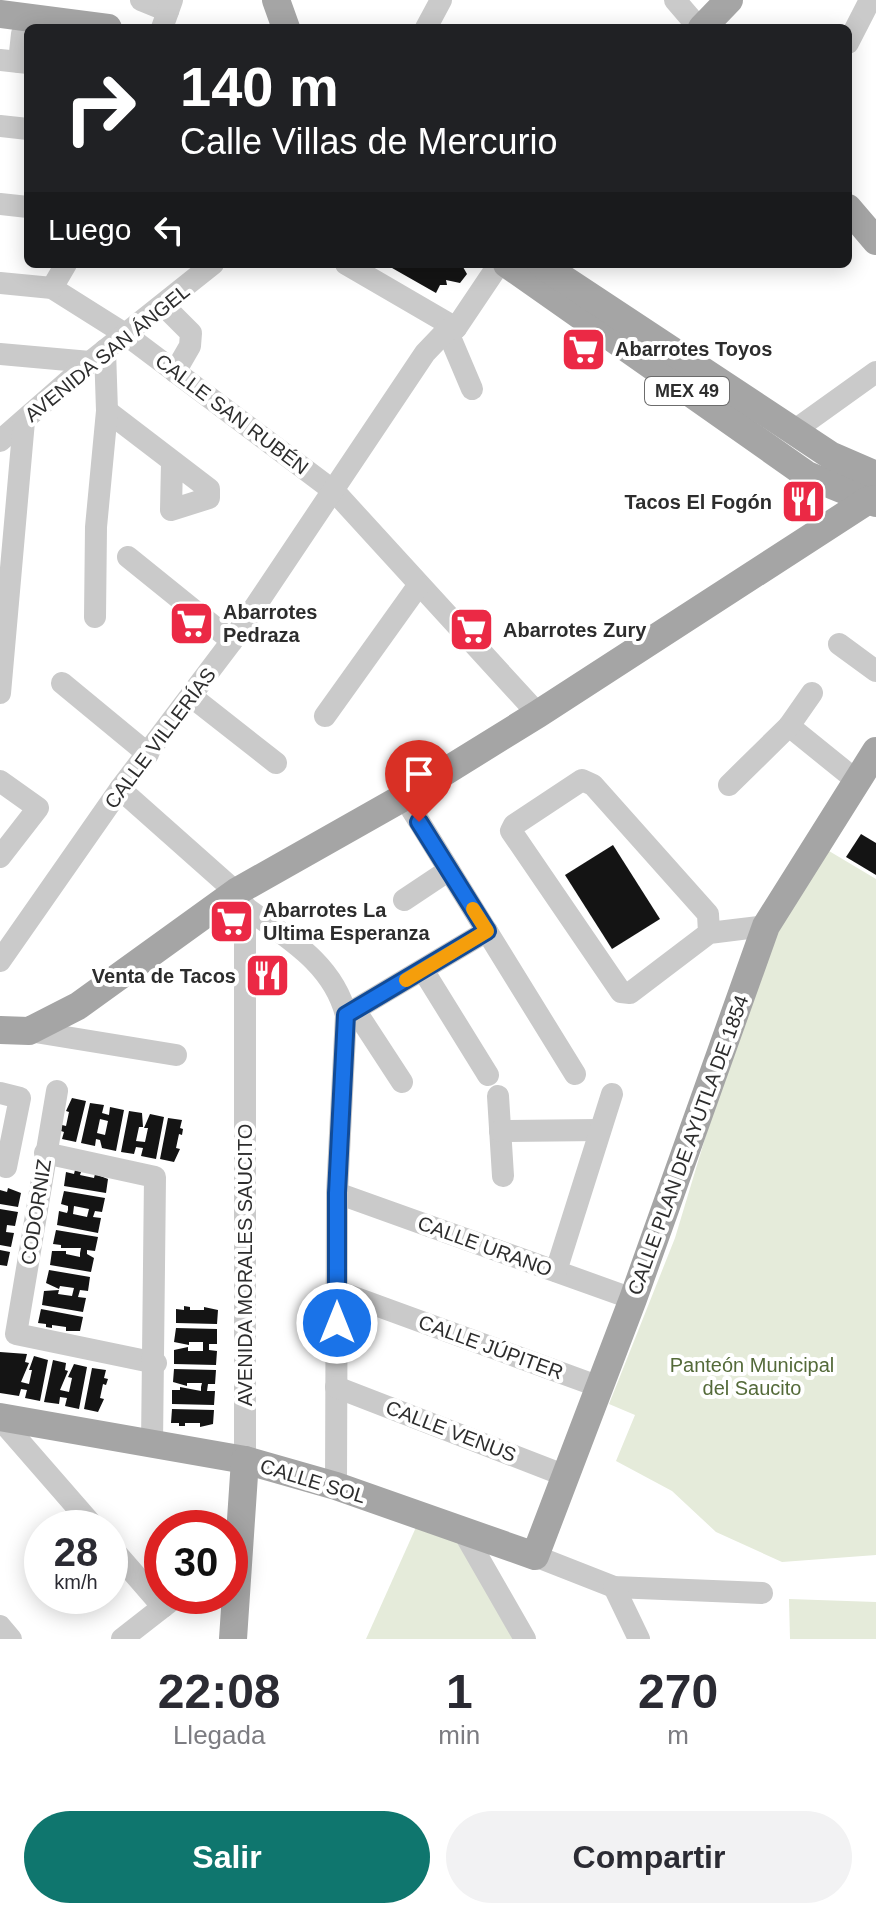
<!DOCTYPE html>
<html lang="es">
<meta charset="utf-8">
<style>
body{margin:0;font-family:Helvetica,sans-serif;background:#f2f2f3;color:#2b2b33;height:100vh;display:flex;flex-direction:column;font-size:30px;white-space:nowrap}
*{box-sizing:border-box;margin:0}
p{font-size:26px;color:#7c7c81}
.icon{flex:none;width:44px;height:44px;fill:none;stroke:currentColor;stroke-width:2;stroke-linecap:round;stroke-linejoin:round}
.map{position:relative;height:1639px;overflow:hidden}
.details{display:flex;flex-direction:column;background:#fff;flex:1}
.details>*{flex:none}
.guide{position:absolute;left:24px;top:24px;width:828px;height:244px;border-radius:12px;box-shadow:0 4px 20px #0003;background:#202124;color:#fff;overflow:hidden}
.speed{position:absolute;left:24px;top:1510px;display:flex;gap:16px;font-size:40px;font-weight:700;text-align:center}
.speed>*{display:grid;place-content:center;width:104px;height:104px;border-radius:50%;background:#fff;box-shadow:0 4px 20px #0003;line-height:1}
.speed small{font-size:20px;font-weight:400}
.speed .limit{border:12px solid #d22;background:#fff;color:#111}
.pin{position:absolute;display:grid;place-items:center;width:68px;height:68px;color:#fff;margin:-82px -34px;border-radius:50% 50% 50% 0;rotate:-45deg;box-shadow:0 0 8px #0007}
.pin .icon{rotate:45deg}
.me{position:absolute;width:88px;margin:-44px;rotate:0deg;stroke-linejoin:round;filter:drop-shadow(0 0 6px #0008)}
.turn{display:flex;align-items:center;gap:28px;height:168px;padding:0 24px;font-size:36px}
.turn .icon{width:104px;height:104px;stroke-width:2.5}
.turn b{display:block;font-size:56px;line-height:68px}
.then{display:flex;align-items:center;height:76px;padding:0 24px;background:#0003;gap:16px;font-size:30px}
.eta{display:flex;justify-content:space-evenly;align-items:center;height:136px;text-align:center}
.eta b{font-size:48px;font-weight:600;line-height:56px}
.button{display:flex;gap:16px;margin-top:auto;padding:16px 24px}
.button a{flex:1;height:92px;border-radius:48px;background:#0f766e;color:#fff;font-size:32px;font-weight:600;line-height:92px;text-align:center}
.button a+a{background:#f2f2f3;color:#2b2b33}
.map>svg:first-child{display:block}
.green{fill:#e5ebda}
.building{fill:#141414;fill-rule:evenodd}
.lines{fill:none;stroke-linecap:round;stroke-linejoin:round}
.minor{stroke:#cacaca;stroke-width:22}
.major{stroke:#a5a5a5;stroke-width:28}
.route-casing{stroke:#114b97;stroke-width:20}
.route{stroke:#1a73e8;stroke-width:14}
.slow{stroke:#f59e0b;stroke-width:14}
.labels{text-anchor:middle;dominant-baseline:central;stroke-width:8;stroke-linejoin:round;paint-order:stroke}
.shield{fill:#fff;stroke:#6c6c6c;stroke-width:2}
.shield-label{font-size:18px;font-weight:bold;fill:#2d2d2d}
.poi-label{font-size:20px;font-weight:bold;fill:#2d2d2d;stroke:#fff;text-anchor:start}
.street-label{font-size:20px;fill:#2d2d2d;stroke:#fff}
.park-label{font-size:20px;fill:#546a39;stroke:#fff}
</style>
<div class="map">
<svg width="876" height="1639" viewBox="0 0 876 1639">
<rect width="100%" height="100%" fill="#fff"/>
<!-- green -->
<g class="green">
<path d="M824,848l52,31v676l-94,7 -66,-30 -44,-41 -56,-30 19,-46 -26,-11 66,-166 89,-295z"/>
<path d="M417,1525l49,19 52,95h-152z"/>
<path d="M789,1599l87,3v37h-86z"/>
</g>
<!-- building -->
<g class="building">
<path d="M385,264h70l8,3 4,7 -7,9 -14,-3 1,5h-7l-4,8z"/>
<path d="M861,834l15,9v32l-30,-18z"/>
<path d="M613,845l47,74 -48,30 -47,-74z"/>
<path d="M72,1098l14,3 -10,41 -14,-3 2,-7 -3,-1 1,-6 4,1 3,-14 -3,-1z"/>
<path d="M90,1103l14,2 -2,8 7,2 1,-8 14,3 -8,41 -14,-3 -2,-8 -4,-1 -1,7 -14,-3zM100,1119l8,2 -3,14 -8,-2z"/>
<path d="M129,1111l13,2 1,14h-4l-3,14 9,1 3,-14h-4l6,-14 14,3 -8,42 -15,-3 2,-8 -7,-1 -2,7 -13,-2z"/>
<path d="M168,1118l14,2 -2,8 3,1 -1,6 -3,-1 -3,14 4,1 -6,13 -14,-3z"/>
<path d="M75,1170l6,2 -1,3 14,3 1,-4 13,5 -2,14 -42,-7 2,-14 8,2z"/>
<path d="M8,1188l13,5 -3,14 -18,-3v-14l7,2z"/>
<path d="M64,1191l41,7 -3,14 -7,-1 -2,6 8,1 -3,15 -41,-8 2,-14 8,2 1,-3v-4l-7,-2zM74,1206l15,3 -2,8 -14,-3z"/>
<path d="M0,1209l18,3 -3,14 -8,-1 -1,7 8,1 -3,14 -11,-2z"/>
<path d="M56,1230l42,7 -3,14 -8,-1v4l7,4 -3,14 -41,-7 2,-14h14v3l14,3v-4l1,-5h-20v-3l-8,-1z"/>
<path d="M0,1250l10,2 -3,14 -7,-1z"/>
<path d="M49,1270l41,7 -2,14 -8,-1 -2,7 8,1 -3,14 -41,-7 2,-14 15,-1 -1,4 14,2 2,-8 -14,-2 -1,3 -13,-6z"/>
<path d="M184,1306l6,1v3h14v-3l14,3 -1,14 -41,-1v-14l8,1z"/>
<path d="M41,1309l42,8 -3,14h-14v-4l-14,-2v3l-6,-1v-3l-8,-1z"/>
<path d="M176,1328l41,1v15h-8v6l8,1 -1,14 -42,-1v-14l14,-3v4h15v-9h-14v3l-15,-3z"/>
<path d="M0,1352l27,2 -2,8 4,1 -8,19 8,2 3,-14h-3l5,-14 14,4 -8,41 -15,-3 2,-8 -6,-1 -2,7 -19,-3z"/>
<path d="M53,1360l13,3 -1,7 3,1 -8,19 9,2 3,-14 -4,-1 6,-13 13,3 -8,42 -14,-3 2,-8 -7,-1 -1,7 -15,-2z"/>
<path d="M92,1368l14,2 -2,8 4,1 -2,6 -3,-1 -3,14 4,1 -6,13 -14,-3z"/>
<path d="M174,1369l42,1 -1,14h-7l-1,7h8l-1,14 -42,-1v-14h8v-3l21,4v-4l1,-4h-15v3l-14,-4z"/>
<path d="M172,1409l42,1 -1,14 -13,3v-4h-15v3h-6v-3h-8z"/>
</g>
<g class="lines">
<!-- minor -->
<g class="minor">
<path d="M141,0l27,11"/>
<path d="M675,0l24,28"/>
<path d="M162,28l10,-28"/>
<path d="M426,28l15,-28"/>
<path d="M848,43l22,-43"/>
<path d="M0,60l28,3"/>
<path d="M19,62l3,-28"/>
<path d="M0,126l28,3"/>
<path d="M0,204l28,3"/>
<path d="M346,264l110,64"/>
<path d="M0,283l52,5 73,46 210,158 203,222"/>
<path d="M52,288l14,-24"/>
<path d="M163,305l28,28 -1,13 -15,26"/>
<path d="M447,330l25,59"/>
<path d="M0,354l90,8"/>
<path d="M107,411l102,78v9l-38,12 1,-48"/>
<path d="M795,430l81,-58"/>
<path d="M0,441l90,-79 123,-98"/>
<path d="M128,557l104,84"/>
<path d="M95,617l1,-90 11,-116 -2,-61"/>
<path d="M839,644l37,27"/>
<path d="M62,683l86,71"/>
<path d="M0,693l24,-272"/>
<path d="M192,697l84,66"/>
<path d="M325,716l93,-130"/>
<path d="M789,726l68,55"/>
<path d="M0,781l38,27 -38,49"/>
<path d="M729,785l60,-59 23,-33"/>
<path d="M120,789l116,103 9,15v553"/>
<path d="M404,797l171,277"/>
<path d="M404,900l45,-30"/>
<path d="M245,907c41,30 88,56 101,108l-9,178 -1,293"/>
<path d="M709,933l-1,-19 -115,-129 -11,-5 -68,45 -3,6 110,161 9,1 79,-60 57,-7"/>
<path d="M0,961l120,-172 112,-148 193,-288 22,-23 9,-2 43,-64"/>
<path d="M423,970l65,105"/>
<path d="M355,1010l47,72"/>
<path d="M346,1015l141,-84"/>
<path d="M29,1031l147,24"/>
<path d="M57,1091l-41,243 140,29"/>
<path d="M0,1093l20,5 -14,69"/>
<path d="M498,1096l5,80"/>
<path d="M500,1131l100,-1"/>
<path d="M45,1153l110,24 -3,268"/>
<path d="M337,1193l296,106"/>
<path d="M556,1271l56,-177"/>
<path d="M337,1291l263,96"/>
<path d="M336,1387l230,89"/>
<path d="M0,1419l95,109"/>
<path d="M463,1531l62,108"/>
<path d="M110,1546l53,61"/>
<path d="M535,1556l79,31 148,6"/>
<path d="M614,1587l25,52"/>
<path d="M0,1626l11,13"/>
<path d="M122,1639l55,-43"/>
</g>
<!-- major -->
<g class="major">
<path d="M276,0l10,28"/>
<path d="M0,14l108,14"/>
<path d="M702,28l27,-28"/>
<path d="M848,208l28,33"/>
<path d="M507,264l300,211 69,28"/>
<path d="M541,264l289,191 46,20"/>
<path d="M0,1030l29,1 49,-25 158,-114 168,-95 134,-83 329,-213 9,-2"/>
<path d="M0,1417l245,43 91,26 199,70 98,-257 133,-373 110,-175"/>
<path d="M233,1639l12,-179"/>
</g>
</g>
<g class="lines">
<defs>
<path id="route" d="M337,1323v-130l9,-178 141,-84 -68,-109"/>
</defs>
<!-- route casing -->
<use href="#route" class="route-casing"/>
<!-- route -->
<use href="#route" class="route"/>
<!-- slow -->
<path class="slow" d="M406,980l81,-49 -14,-22"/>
</g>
<!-- icons -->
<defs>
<symbol id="supermarket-square" viewBox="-11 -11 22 22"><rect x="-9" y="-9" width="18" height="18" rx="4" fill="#eb2945" stroke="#fff"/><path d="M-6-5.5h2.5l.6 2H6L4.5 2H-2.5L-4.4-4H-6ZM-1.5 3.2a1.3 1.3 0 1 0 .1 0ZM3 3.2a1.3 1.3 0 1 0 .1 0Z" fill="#fff"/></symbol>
<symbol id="restaurant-square" viewBox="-11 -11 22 22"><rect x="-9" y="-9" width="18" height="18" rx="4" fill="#eb2945" stroke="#fff"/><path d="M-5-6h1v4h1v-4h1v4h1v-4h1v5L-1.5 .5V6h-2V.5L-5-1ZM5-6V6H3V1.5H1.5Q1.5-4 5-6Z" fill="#fff"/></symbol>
</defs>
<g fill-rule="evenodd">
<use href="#supermarket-square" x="558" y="324" width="51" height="51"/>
<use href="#restaurant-square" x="778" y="476" width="51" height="51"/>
<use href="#supermarket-square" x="166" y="598" width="51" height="51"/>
<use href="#supermarket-square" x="446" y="604" width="51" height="51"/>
<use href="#supermarket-square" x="206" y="896" width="51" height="51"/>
<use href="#restaurant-square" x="242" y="950" width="51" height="51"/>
</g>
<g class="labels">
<!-- shield labels -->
<rect class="shield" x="645" y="377" width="84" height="28" rx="6"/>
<g class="shield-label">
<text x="687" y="391">MEX 49</text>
</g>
<!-- poi labels -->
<g class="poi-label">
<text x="615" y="349">Abarrotes Toyos</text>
<text x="772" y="502" text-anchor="end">Tacos El Fogón</text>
<text x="223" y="612">Abarrotes<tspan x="223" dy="23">Pedraza</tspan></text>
<text x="503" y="630">Abarrotes Zury</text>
<text x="263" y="910">Abarrotes La<tspan x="263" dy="23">Ultima Esperanza</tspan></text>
<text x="236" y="976" text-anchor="end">Venta de Tacos</text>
</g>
<!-- street labels -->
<g class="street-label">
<text transform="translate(107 353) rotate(-39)">AVENIDA SAN ÁNGEL</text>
<text transform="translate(232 414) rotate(37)">CALLE SAN RUBÉN</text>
<text transform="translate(160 738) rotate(-53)">CALLE VILLERÍAS</text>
<text transform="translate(688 1145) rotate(-70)">CALLE PLAN DE AYUTLA DE 1854</text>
<text transform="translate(36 1212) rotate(-81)">CODORNIZ</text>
<text transform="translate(485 1246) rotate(20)">CALLE URANO</text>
<text transform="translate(245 1265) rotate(-90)">AVENIDA MORALES SAUCITO</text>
<text transform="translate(491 1347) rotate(20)">CALLE JÚPITER</text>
<text transform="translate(451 1431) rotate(21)">CALLE VENUS</text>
<text transform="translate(313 1481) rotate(17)">CALLE SOL</text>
</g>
<!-- park labels -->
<g class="park-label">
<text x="752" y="1365">Panteón Municipal<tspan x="752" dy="23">del Saucito</tspan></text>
</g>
</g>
</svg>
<div class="speed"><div>28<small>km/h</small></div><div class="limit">30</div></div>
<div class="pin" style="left:419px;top:822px;background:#d93025"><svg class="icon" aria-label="arrive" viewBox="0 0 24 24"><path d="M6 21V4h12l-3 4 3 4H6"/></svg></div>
<svg class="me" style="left:337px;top:1323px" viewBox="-20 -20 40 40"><circle r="17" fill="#1a73e8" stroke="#fff" stroke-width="3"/><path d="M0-11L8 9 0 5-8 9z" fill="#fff"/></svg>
<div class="guide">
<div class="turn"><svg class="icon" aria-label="right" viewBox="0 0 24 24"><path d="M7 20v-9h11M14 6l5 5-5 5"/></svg><div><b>140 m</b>Calle Villas de Mercurio</div></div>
<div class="then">Luego<svg class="icon" aria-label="left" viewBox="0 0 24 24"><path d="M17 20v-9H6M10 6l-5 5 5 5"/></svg></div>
</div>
</div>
<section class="details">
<div class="eta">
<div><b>22:08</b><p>Llegada</p></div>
<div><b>1</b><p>min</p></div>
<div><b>270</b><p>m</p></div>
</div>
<div class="button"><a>Salir</a><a>Compartir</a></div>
</section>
